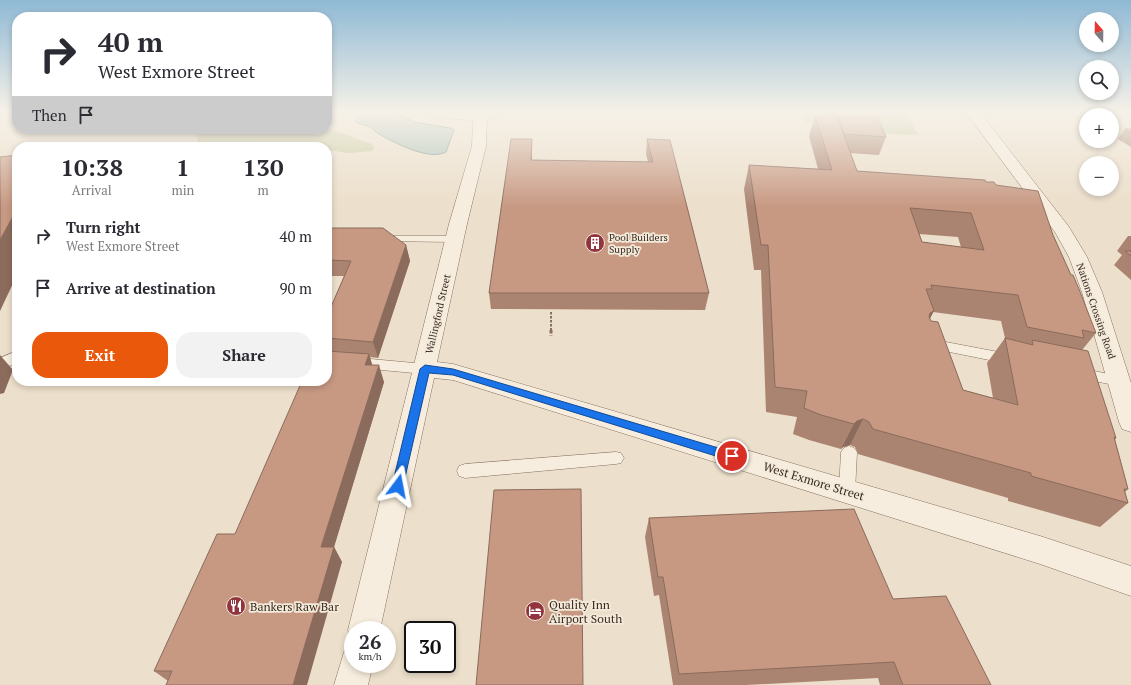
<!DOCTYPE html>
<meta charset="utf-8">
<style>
body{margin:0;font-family:"PT Serif",serif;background:#f2f2f3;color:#2b2b33;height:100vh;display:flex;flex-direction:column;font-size:15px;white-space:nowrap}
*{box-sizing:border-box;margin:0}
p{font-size:13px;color:#7c7c81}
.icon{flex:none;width:22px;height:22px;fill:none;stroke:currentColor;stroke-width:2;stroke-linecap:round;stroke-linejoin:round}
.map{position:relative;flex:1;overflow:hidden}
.drawer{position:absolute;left:12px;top:142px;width:320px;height:244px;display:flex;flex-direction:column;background:#fff;border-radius:16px;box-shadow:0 2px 6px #0003}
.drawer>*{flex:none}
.top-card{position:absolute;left:12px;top:12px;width:320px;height:122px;border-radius:16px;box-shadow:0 2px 6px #0003;background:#fff;color:#2b2b33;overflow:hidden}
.needle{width:26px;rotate:340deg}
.fabs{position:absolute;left:1079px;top:12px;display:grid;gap:8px}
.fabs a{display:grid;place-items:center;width:40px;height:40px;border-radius:50%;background:#fff;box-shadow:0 2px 6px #0003;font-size:20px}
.speed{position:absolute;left:344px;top:621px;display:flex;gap:8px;font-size:20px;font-weight:700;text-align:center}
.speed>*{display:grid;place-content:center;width:52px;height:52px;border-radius:50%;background:#fff;box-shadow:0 2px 6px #0003;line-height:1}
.speed small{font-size:10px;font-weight:400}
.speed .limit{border:2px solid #111;border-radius:6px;background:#fff;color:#111}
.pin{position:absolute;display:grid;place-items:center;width:34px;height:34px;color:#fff;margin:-17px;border:2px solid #fff;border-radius:50%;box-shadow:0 1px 4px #0007}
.me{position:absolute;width:44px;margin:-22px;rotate:13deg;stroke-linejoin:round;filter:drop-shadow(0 0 3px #0008)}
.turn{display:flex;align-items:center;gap:14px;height:84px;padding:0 20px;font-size:18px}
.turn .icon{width:52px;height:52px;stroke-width:2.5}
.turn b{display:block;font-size:28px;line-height:34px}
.then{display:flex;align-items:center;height:38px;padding:0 20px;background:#0003;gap:8px;font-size:15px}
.eta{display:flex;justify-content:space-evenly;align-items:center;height:68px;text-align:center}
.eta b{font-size:24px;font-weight:700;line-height:28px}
.primary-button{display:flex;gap:8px;margin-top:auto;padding:8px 20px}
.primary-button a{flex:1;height:46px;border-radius:16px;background:#ea580c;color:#fff;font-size:16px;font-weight:700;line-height:46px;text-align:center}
.primary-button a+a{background:#f2f2f3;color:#2b2b33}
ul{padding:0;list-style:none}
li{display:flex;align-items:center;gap:12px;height:52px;padding:0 20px}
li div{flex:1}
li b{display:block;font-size:15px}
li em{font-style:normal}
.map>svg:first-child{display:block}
.green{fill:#c9ca9f}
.water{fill:#abc1b8;stroke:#718f85}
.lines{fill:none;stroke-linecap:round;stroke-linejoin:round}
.service-casing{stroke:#887160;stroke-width:1}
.minor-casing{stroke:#887160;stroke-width:1}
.path-far1{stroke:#887160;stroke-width:2;stroke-dasharray:2.5 1.5;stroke-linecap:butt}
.path{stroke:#887160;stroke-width:3;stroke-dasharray:3.5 2;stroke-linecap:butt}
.service{fill:#f7edde;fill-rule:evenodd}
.minor{fill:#f7edde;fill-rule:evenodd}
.wall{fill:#ab8471;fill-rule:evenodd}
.shaded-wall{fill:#8b6b5c}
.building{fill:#c79983;stroke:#8b6b5c;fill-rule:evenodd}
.route{fill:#1a73e8;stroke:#114b97}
.labels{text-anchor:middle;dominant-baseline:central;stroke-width:3.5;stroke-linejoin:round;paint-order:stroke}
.poi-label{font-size:10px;fill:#392b22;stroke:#f4eada;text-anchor:start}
.street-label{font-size:10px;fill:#392b22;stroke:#f4eada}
.near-street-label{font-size:12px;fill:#392b22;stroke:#f4eada}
.near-poi-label{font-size:12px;fill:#392b22;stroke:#f4eada;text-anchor:start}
</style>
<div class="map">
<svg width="1131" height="685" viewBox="0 0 1131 685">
<rect width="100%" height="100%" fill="#ecdfcb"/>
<!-- green -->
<g class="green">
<path d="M801,111h24l4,13 -25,-2z"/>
<path d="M867,111h37l14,23 -4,1 -36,-2z"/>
<path d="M327,128l45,16 2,4 -2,3 -23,2 -22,-3v-3h-128l-4,-18z"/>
</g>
<!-- water -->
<path class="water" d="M379,111h14l21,11 36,6 4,2 -8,22c-17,9 -51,-9 -67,-18 -4,-2 -6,-6 -10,-8 -4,-1 -8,-1 -12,-3l-2,-2 5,-4z"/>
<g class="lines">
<defs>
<g id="service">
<path d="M381,236h74l5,3 -5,3 -78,-1 -1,-2 1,-2z"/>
<path d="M930,339l79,15 5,2 2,3 -2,3 -5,2 -84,-17 -2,-3 2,-3z"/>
<path d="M17,351v11l-17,9v-13z"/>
<path d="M327,355l98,9 5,2 2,3 -2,3 -5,2 -98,-9z"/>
<path d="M1079,368l45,9 2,4 -2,4 -5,1 -45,-9 -2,-4 2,-4z"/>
<path d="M849,446l5,2 3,4 -2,39 -2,5 -6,2 -6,-2 -2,-5 2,-39 3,-4z"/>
<path d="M616,452l5,1 3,5 -3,5 -5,1 -151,14 -6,-2 -2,-5 2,-5 6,-2z"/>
</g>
<g id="minor">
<path d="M421,111h81l-2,3 -13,4 -1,28 -19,78 -30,138 16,2 587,172 91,30v30l-91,-32 -587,-184 -19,-2 -54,252h-27l-1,12 -4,-12 101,-406 23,-78 1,-26 -20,-1 -30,-5z"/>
<path d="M965,111h14l90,116 18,30 15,35 29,91v49l-9,-3 -3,-7 -37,-130 -13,-35 -14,-25z"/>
<path d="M353,648v16h20l-5,21h-34l10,-33z"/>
</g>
</defs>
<!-- service casing -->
<use href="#service" class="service-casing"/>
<!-- minor casing -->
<use href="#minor" class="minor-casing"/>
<!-- path-far1 -->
<path class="path-far1" d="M551,312v19"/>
<!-- path -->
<path class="path" d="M551,330v6"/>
<!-- service -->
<use href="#service" class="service"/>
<!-- minor -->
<use href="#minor" class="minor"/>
</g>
<!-- wall -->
<g class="wall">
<path d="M825,111h50l11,26 -7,18 -29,-2 7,18 129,11 10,3 57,50 43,98 -14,17 34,88 -1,2 13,49 -3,3 3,11 -28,24 -92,-26v-3l-150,-44 -3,-7 -5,-2 -7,2 -2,2 -32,-9 -16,-6 4,-17 -31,-5 -5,-142h-7l-10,-81 5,-24 69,4 -9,-33 6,-21h11zM919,234l39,3 3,10 -39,-5zM933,312l68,9 4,17 -18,25 6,35 -30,-8 -33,-71z"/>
<path d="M1125,129h6v18l-13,-8z"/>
<path d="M532,139v21l116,2 -2,-8 1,-15 62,154 -4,17 -214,-1 -2,-16z"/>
<path d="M327,228l79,17 4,16 -32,97 -8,-1 2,8 12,17 -50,165 8,15 -174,119 -14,-10 81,-137 92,-153v-65l17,-40h-17z"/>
<path d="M1128,236h3v44l-17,-15 8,-10 -5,-4z"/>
<path d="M649,518l244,81 98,86h-111l-2,-7 -132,7h-73l-14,-90 -5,1 -9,-59z"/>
</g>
<!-- shaded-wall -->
<g class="shaded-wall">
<path d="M532,139v36l-1,-15z"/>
<path d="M17,209v66l-17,36v-71z"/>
<path d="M406,245l4,16 -32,97 -5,-16z"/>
<path d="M934,311l-14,25 10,-23z"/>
<path d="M369,354l5,17 -9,-6z"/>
<path d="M0,355l13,15 -9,23 -4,1z"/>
<path d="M379,365l5,17 -50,165 8,15 -35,123h-14l28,-138z"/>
<path d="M863,419l-13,26 -7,2 -2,2 13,-25 3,-3z"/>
</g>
<!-- building -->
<g class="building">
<path d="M836,111h39l11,26 -42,-3z"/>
<path d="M815,115l22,1 20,55 128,9 1,2h8l2,3 42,6 15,44 18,40h2l6,14 17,44 -14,-3 2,8 -57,-11 -9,-32 -87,-10 1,4h-6l8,22 -4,2 -1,4 2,4 7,1 25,68 55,15 -13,-67 28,7 -1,-5 56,11 28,87 -2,-1 14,52h-4l4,14 -97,-27v-3l-158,-44 -4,-7 -6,-3 -6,2 -3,3 -33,-9 -17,-7 3,-17 -32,-4 -7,-142h-7l-12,-80 83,5zM910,208l61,5 13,37 -62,-8z"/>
<path d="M1125,129h6v4z"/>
<path d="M511,139h21l-1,21 122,2 -6,-23 23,1 39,153h-220z"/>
<path d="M17,155v54l-17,31v-83z"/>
<path d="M327,228h56l23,17 -33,97 -46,-4v-22l24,-55 -24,-1z"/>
<path d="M1125,251h6v5z"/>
<path d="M327,351l42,3 -4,11h14l-58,182h13l-41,138h-127l6,-14h-18l63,-137h18l67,-153h25z"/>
<path d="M581,489l2,196h-107l18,-195z"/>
<path d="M854,509l39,90 53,-3 45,89h-88l-9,-23 -215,12 -16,-97h-5l-9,-59z"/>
</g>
<!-- sky -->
<linearGradient id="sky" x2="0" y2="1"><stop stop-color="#8fb9d5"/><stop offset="0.54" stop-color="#f6f1e8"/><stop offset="1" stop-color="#f6f1e8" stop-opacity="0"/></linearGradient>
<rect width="1131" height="207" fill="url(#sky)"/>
<!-- route -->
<path class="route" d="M425,365l28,4 279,83 4,1 1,3 -1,3 -4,2 -279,-86 -24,-2 -26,113 -1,4 -4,1 -4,-1 -2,-4 28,-117z"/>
<!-- icons -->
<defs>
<symbol id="building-disc" viewBox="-11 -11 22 22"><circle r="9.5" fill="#92343e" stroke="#f4eada"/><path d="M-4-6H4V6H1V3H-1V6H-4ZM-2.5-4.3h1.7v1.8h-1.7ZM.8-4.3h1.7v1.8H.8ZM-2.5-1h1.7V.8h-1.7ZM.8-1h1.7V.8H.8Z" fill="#fff"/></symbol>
<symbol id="restaurant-disc" viewBox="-11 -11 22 22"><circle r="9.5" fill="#92343e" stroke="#f4eada"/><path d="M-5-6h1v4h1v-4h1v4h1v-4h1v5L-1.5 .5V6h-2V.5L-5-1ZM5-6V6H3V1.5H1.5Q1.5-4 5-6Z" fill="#fff"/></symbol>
<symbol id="hotel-disc" viewBox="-11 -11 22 22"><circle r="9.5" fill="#92343e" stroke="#f4eada"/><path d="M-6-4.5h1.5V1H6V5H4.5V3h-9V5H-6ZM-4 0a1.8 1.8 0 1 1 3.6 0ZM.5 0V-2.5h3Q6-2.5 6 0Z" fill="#fff"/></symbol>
</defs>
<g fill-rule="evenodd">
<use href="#building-disc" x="584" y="232" width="22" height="22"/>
<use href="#restaurant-disc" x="225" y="595" width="22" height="22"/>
<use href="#hotel-disc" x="524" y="600" width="22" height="22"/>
</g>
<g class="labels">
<!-- poi labels -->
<g class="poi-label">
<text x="609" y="237">Pool Builders<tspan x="609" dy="12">Supply</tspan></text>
</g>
<!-- street labels -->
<g class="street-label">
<text transform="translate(1096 311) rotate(71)">Nations Crossing Road</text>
<text transform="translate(438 314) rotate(-77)">Wallingford Street</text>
</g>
<!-- near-street labels -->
<g class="near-street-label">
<text transform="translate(814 481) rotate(17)">West Exmore Street</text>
</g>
<!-- near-poi labels -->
<g class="near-poi-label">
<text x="549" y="604">Quality Inn<tspan x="549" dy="14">Airport South</tspan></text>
<text x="250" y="606">Bankers Raw Bar</text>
</g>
</g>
</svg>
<div class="fabs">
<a><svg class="needle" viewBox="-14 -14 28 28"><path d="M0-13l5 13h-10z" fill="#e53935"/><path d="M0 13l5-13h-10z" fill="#7c7c81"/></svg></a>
<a><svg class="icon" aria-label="search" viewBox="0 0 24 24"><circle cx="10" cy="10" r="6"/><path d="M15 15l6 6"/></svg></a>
<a>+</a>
<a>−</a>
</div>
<div class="speed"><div>26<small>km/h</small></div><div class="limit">30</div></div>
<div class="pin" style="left:732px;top:456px;background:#d93025"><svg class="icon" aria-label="arrive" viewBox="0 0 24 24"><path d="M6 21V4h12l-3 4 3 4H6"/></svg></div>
<svg class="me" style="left:398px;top:486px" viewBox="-20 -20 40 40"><path d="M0-17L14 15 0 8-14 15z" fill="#1a73e8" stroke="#fff" stroke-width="4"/></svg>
<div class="top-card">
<div class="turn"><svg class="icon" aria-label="right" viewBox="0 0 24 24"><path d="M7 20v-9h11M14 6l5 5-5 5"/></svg><div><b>40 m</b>West Exmore Street</div></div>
<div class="then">Then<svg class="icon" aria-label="arrive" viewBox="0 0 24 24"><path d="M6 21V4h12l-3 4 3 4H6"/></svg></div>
</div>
<section class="drawer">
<div class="eta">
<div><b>10:38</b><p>Arrival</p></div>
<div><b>1</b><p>min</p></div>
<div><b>130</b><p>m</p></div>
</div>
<ul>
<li><svg class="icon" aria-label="right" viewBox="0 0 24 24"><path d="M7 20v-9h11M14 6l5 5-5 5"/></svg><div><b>Turn right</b><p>West Exmore Street</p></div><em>40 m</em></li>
<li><svg class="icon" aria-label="arrive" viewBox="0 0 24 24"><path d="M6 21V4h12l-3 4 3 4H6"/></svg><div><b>Arrive at destination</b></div><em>90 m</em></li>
</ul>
<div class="primary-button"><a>Exit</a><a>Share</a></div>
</section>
</div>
